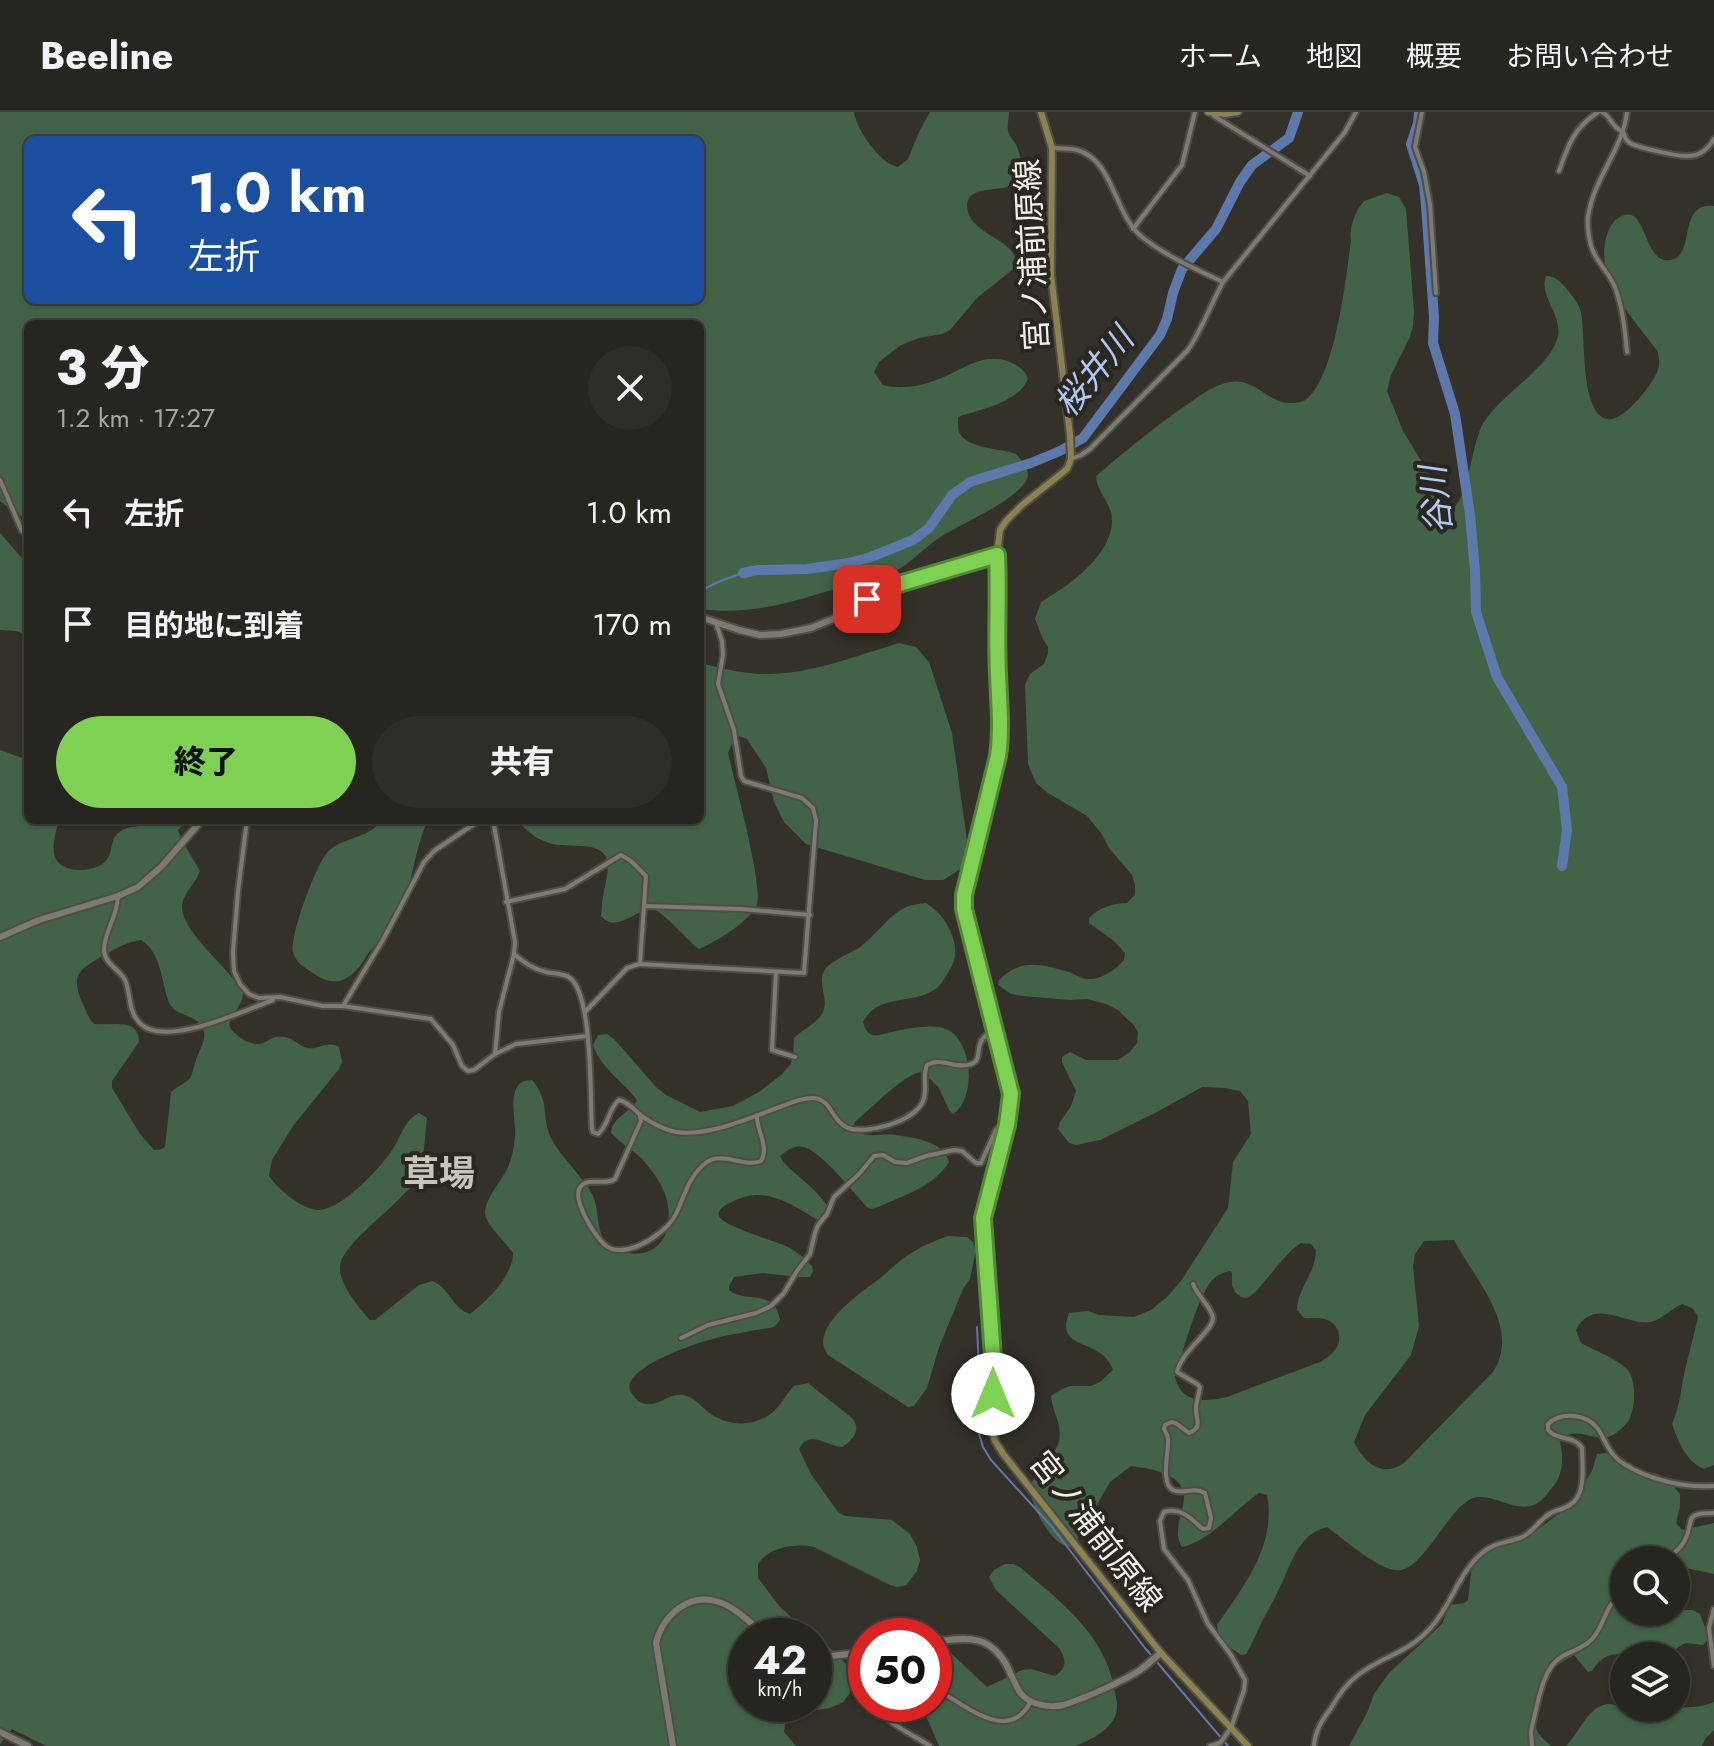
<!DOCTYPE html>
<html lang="ja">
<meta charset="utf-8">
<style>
body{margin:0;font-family:Jost,"Noto Sans JP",sans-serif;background:#2e2d28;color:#f1f3f6;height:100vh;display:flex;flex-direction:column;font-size:30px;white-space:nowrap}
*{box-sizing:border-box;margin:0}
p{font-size:26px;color:#a4a5a4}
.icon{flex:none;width:44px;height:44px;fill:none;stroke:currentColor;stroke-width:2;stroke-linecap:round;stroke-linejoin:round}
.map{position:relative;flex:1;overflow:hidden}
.panel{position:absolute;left:24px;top:208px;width:680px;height:504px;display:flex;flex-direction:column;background:#26251f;border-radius:12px;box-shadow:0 2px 6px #0004,0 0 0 2px #42423d}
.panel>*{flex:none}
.guide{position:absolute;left:24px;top:24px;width:680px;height:168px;border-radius:12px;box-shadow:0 2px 6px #0004,0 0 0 2px #42423d;background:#1a4fa0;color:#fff;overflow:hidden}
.buttons{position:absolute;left:1610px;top:1434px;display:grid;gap:16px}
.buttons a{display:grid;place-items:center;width:80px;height:80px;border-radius:50%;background:#26251f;box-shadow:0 2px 6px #0004,0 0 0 2px #42423d;font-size:40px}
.speed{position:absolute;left:728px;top:1506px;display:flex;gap:16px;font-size:40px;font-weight:700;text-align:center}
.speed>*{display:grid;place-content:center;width:104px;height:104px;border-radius:50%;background:#26251f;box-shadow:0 2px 6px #0004,0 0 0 2px #42423d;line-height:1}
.speed small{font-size:20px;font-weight:400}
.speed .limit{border:12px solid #d22;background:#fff;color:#111}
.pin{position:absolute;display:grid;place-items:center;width:68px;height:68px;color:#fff;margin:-34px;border-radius:16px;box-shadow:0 4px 12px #0006}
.me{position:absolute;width:88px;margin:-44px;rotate:0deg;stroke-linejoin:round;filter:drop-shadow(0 0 6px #0008)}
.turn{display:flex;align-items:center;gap:28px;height:168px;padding:0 32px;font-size:36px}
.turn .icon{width:104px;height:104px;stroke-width:2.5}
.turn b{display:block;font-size:56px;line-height:68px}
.round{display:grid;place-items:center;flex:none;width:84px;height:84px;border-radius:42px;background:#2e2d28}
.head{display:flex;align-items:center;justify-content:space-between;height:136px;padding:0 32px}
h1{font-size:48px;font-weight:800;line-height:60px}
.button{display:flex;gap:16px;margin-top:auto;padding:16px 32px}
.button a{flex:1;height:92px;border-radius:48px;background:#7ed153;color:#111;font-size:32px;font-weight:800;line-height:92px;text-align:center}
.button a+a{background:#2e2d28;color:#f1f3f6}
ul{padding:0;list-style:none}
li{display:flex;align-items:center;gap:24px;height:112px;padding:0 32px}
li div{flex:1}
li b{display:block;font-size:30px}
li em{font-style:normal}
header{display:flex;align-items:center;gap:48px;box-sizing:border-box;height:112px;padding:0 40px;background:#26251f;border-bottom:2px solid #42423d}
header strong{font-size:38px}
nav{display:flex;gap:44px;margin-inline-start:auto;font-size:28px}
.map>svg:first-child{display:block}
.green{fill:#436348;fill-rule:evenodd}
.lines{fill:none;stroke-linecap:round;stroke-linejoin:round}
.stream{stroke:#5d78ab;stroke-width:2}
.river{stroke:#5d78ab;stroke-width:10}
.minor-casing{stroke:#4e4d46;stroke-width:8}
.tertiary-casing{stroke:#4e4d46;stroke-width:10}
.secondary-casing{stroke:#4e4d46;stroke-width:10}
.minor{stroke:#7d7b71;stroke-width:4}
.tertiary{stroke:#7d7b71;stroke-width:6}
.secondary{stroke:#8c8150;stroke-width:6}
.route-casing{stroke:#528836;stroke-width:20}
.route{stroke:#7ed153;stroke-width:14}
.labels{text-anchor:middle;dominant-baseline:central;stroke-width:8;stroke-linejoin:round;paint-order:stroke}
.street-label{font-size:32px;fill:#f2f1ec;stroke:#29271f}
.water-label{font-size:34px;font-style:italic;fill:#b0c9f7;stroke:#29271f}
.quarter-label{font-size:36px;font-weight:bold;fill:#c7c5bb;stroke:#29271f}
</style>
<header>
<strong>Beeline</strong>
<nav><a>ホーム</a><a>地図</a><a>概要</a><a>お問い合わせ</a></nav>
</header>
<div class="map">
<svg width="1714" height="1634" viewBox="0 0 1714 1634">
<rect width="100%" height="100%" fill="#333129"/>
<!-- green -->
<g class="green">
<path d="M0,0h854c2,17 26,52 44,55l10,-8 11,-27 11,-20h79c0,6 -2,13 -1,19 1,6 7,10 9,16 5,10 5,27 -3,36 -10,11 -47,0 -47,23 1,30 50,31 50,60l-40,32 -27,32 -8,4 -23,4 -18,7 -22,17 -5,10 9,13c19,5 38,1 56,-6 23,-9 45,-28 71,-17 8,4 14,7 18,16 -7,23 -47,32 -68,38l-2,2c0,2 0,12 1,14 7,17 42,16 57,22 6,7 16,17 10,27 -15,23 -63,41 -87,57 -18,12 -34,31 -54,39 -13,5 -28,6 -42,10 -51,14 -88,29 -143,22v-285h-672v197l-28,-20zM28,28h672v160h-672z"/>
<path d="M1387,81l12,4 7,12 8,102 -1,14 -3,12 -19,38 -4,16 16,40 26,43 12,30 8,7c21,-9 21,-67 35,-89 18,-28 63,-53 73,-82 8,-23 -19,-43 -11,-64 9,0 14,5 20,12 5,6 11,13 14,21 7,21 -2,103 27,110 16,4 46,-35 51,-49 2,-6 1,-12 0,-18 -24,-33 -67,-76 -50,-120 3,-8 8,-15 17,-17 23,-6 19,55 49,44 21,-8 4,-57 40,-53v1259l-10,4c-19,-9 -25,-26 -32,-45 7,-17 8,-27 11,-44 4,-22 11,-43 15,-64l-6,-8 -10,-4c-9,4 -21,15 -28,17 -24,8 -60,-27 -78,9l5,13c13,7 33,15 44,24 12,10 11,39 4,53 -2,4 -9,10 -13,13 -18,14 -43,-12 -56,9 4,15 3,34 -8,46 -4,4 -8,11 -13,14 -22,16 -51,-15 -70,-2 -23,14 -45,66 -68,70 -19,4 -58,-32 -74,-43 -31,8 -36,40 -49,64 -5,12 -13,23 -18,35 -5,10 -8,19 -14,28l-5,1c-12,-8 -23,-16 -24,-30 26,-38 60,-80 50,-130l-8,-2c-25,17 -47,47 -77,54 -6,-9 -4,-15 -3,-25 2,-8 5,-18 5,-26 -2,-24 -35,-27 -53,-30l-21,16 -32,56 -8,9c-21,-3 -38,-41 -41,-60 5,-7 9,-15 14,-22 11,-15 19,-17 16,-38 -2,-11 -7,-20 -8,-31l11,-7 8,-3h21l9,-4 13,-12c-11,-34 -59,-17 -44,-57l19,-2 11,4 35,2 17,-7 16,-13 14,-16 47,-73 5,-46 18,-28 -3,-33 -8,-10 -15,-3 -23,-1 -45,25 -57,28 -24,5 -7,-2 -11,-14 2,-7 11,-16 5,-15 -14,-29v-5l8,-5 16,8h32l12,-8 7,-9 1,-10 -4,-8 -7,-6 -9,-9 -12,-6 -19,-5 -17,1 -48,-4 -11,-2 -13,-9 1,-5c23,-22 41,-16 70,-8 5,2 12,6 17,7 16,1 29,-9 38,-19l1,-7 -11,-12 -25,-18v-5c9,-10 25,-15 38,-15l8,-8v-10l-3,-10 -23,-27 -8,-15 -14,-17 -39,-23 -12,-10 -8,-19 -3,-79 5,-11 14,-10 4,-11v-6l-5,-8 -8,-20 6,-17c28,-16 74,-49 71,-85 -2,-15 -16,-27 -16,-41 28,-24 56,-47 86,-68 15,-10 30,-23 48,-26 25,-5 38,22 61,21 7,0 13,-1 17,-5 28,-26 38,-120 43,-158 -2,-13 4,-29 13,-39zM1454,1128c20,39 68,87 39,132l-89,91c-22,16 -40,-1 -50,-21l11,-27 46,-60 8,-29 -6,-60 2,-12 9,-13zM1301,1131l10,1 5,6c0,23 -19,39 -19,60l7,8c6,1 14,-1 20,1 14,3 20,19 11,31 -4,5 -9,8 -15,12l-93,35c-23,5 -45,7 -52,-20 8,-26 20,-71 34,-93 5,-7 13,-12 22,-13l1,3v11l3,7 6,5c2,0 4,1 6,1 11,-3 36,-45 54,-55z"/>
<path d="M0,421l28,32v70l-12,-4 -16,-1z"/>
<path d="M899,531l17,4 13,15 23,71 15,107 -6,29 -18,11h-18l-119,-36 -22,-22 -10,-20 -8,-34 -19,-29 -11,-4 -8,18c6,27 35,131 29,151 -6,17 -43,39 -58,45 -10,-7 -36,-37 -44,-39 -18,-4 -37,25 -54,6 1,-8 1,-17 3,-25 5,-25 11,-43 -23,-45 -15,-1 -22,1 -37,-5 -17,-6 -18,-18 -38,-21h194v-157c16,4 32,8 49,10 50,6 103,-16 150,-30z"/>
<path d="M0,638l28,10v60h31c-3,11 -10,32 -1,42 10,12 42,10 50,-4 5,-9 2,-21 13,-27 10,-7 18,-1 28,-11h39l-10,10 3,9 19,32c-4,12 -16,21 -18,34 -2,26 48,64 61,87 1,14 -16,25 -13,35 2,5 9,10 14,13 23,12 22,-7 41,-3 8,1 15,10 23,11 12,2 17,-8 31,-1l3,15 -3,7 -46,57 -21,34 -3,16c9,13 33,34 50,34 23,-1 59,-40 72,-58 10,-14 12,-31 28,-39l8,5c-2,16 -3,47 -10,61 -3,7 -12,13 -17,19 -13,15 -60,49 -60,69 -1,17 19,41 30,53h5l44,-35 13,-4c17,6 21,28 38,33 17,-13 43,-38 43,-61 -7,-11 -28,-28 -28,-41 1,-14 13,-27 20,-39 6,-10 9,-24 10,-36 2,-17 -12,-57 17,-57 18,21 9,34 18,56 10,22 32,38 43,60 7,16 2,38 17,51 5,4 10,5 17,6 36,6 48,-27 39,-56 -4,-13 -14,-27 -23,-37 -9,-10 -22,-16 -32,-27 1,-16 19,-20 26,-33 -13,-18 -37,-32 -44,-55l5,-10 9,-1 7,5 43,49 9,7 34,17 33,-6 26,-14 22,-17 9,-10 3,-8 1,-19c9,-9 22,-14 28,-24 8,-14 -5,-30 2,-43 4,-9 27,-18 36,-24 15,-11 26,-28 42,-38 7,-4 16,-5 24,-6 14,9 24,22 28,39 3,12 1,19 -5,29 -3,4 -6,11 -10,15 -22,21 -60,5 -76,36 5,18 14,14 28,10 14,-3 42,-9 55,-3 28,12 30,71 7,85l-4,-4 -10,-22 -16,-16c-18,0 -52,37 -68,50l-2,6c14,12 26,5 43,7 18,3 48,6 53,27 -15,25 -47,34 -71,45l-7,2 -4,-2c-12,-13 -48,-58 -64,-60 -9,-2 -16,4 -23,9l4,7c13,13 44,35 47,52l-9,5 -6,-1c-30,-18 -53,-34 -86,-16 -5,2 -13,7 -11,13 3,10 57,25 69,31 9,5 17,11 24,19l1,5 -3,6h-12l-35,-4 -29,4 -5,9v4c17,14 45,-3 51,30l-6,7c-23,4 -51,8 -72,15 -16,5 -78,27 -72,48 2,5 8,12 12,13 15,6 27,-11 41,-8 11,2 17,10 25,17 20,15 49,16 67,-2 8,-8 11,-16 19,-24l14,-3 44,35c10,12 1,22 -10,29 -16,-1 -33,-18 -43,2l12,25 27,38 7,4 47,4 18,14 7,13 3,13 -3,11 -11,14 -9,2 -7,-2 -76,-38c-19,-4 -45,0 -56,17v14l22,29 17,15 21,14 28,28 4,14v15l-7,9 -13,6 -27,4 -18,12 -1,8 12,14h-750l-34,-17 -12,15zM141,828c19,11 21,41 27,60 5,15 19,13 29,21 15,12 3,26 -1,39 -2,5 -3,13 -6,18 -4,5 -14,9 -19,14l-6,55 -6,3h-5l-14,-16 -28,-46v-7l27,-39c0,-25 -27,-16 -45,-18 -6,-6 -8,-14 -12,-22 -13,-30 0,-33 24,-48 12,-7 21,-12 35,-14zM746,1524h68v68h-68z"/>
<path d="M382,708h46c-15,32 -15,67 -31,98 -7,13 -18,23 -27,33 -4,5 -7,11 -10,15 -15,18 -29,20 -47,7 -8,-5 -18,-11 -20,-21 -3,-17 22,-84 33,-98 12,-15 34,-15 47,-25 4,-3 6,-6 9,-9z"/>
<path d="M948,1124l19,1 6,5 3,8 -6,29 -7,10 -24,58 -12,41 -13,18 -6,1 -80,-52c-21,-27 33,-62 51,-76 11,-9 22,-20 34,-27 11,-7 23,-12 35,-16z"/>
<path d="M1606,1341l12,3 21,15 19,3 11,7 11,13v13l-4,16 6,7 32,-7v51l-28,-6 -10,9v-17h-52v52h52v-6l3,4h14l7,4 9,24 -6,7 -17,-2c-8,3 -15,11 -23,13 -28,6 -53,-16 -71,15l-4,1 -14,-17c-28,16 -35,18 -35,52 -1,6 -4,13 -3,19 0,8 10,15 15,20h-202l18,-33 7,-19 15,-21 53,-49 8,-19 14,-2 4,-3 3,-27 4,-12 32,-22 23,-4 41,-30 21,-34 5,-17z"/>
<path d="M1005,1452h9l7,4c39,33 83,66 93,119 1,6 3,13 3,18 1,22 -24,34 -42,41h-136l-18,-42h13v-67l53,50 35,-17 9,-1 24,7c12,-8 12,-16 4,-28l-63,-58 -7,-13 5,-7z"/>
<path d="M1714,1590v28l-9,9 -3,7h-136c13,-12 22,-41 43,-42 8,0 17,7 25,10 22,-14 53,0 80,-12z"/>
</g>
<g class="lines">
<!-- stream -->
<g class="stream">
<path d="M700,479l18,-9 25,-9"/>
<path d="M977,1215l2,44 -1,59 5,17 8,13 61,67 93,121 83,98"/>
</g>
<!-- river -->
<g class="river">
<path d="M1419,0l-1,11 -7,21 13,41 2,21 8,111 -1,26 22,71 15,101 5,56 1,41 21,65 65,110 5,43 -5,36"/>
<path d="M743,461l15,-3 49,-1 42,-6 22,-6 42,-17 16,-12 23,-33 18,-13 61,-19 29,-12 23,-13 77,-103 7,-16 6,-26 9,-24 34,-40 24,-47 12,-17 37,-27 9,-26"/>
</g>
<defs>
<g id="minor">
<path d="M1422,0l-7,35 9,25 6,33 6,88"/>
<path d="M1602,0c9,4 9,15 21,20 2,5 2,8 7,11 6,4 49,14 58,13 12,0 20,-7 26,-17"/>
<path d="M1627,0c-4,37 -34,67 -39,105 -1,9 1,27 6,36 6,13 18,23 22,37 7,19 9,42 11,62"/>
<path d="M1213,1l1,3 96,60"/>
<path d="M1052,36c8,1 17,0 25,2 37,10 37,65 65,87 24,19 53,32 81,45"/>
<path d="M1559,59c9,-26 15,-43 39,-59"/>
<path d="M1133,117l49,-64 13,-53"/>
<path d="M1071,347l10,-4 9,-6 98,-99c14,-21 23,-46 35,-68l122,-150 11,-20"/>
<path d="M0,368l22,51 6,5"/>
<path d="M247,708l-9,71 -5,61 1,19 6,13 9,10 10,4 21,-1 43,9h20l88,13 22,26 9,21 6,5 6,-1 21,-16 21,-10 71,-8"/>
<path d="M493,708l22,122 -1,12 -15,58 -4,42"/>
<path d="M118,784c0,20 -14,35 -14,54 1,15 15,18 21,30 6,14 3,29 13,41 23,30 107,-11 135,-21"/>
<path d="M506,790l59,-13 56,-34 10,6 15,15 -6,88"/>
<path d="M644,794l97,3 69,6"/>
<path d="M514,842c10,9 19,15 32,18 8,2 17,1 24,6 23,17 20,121 22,151l1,3 5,2c11,-9 10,-25 21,-34 10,2 16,11 24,17 9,6 22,13 33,15 31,5 73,-14 101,-24 11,-4 23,-10 35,-10 20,0 19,23 36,30 19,7 68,-7 75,-27 5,-12 -1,-24 4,-36 14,-9 29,5 44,-1 15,-5 -2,-23 24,-34"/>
<path d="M776,860l-4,78 23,7"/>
<path d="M343,894l41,-68 40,-76 10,-11 46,-31"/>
<path d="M585,900l42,-44 12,-4 165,9 12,-152 -3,-13 -11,-10 -58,-17 -3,-5 -7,-46 -16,-46 5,-29 -1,-14 -6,-18"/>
<path d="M640,1004l1,5 -26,58c-10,7 -26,-2 -34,7 -11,11 14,51 24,59 6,5 15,6 23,4 16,-3 41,-20 48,-35 9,-19 13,-39 31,-52 16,-11 37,6 54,-1 9,-15 -5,-30 -4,-46"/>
<path d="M1193,1172c4,12 19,23 20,34 0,13 -32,33 -36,54l20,12 3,3c-1,8 -4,15 -4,22 0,12 7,18 -7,24l-12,-9 -5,-2 -7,3 -1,4c3,5 4,6 4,11 1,12 -8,43 5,50 9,5 20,-4 32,3l6,25 -2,10 -6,1c-12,-10 -21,-22 -39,-17l-4,9 4,28 24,31 20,44 23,31 14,25 -1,10 -13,38 -11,15 -10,3"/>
<path d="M681,1226l27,-13 48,-12 15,-7 13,-13 13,-22 13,-17 5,-21 3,-8 9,-11 7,-17 25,-23 15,-18 9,-1 12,7 12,1 19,-7 28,-6 8,1 14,12h5l15,-33 5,-5h6"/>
<path d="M1667,1448c6,-6 14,-12 18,-20 10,-20 -3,-27 29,-27"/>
<path d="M1714,1497l-5,19 5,38"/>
<path d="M934,1576c29,15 75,58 97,13"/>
<path d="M875,1592c11,20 37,30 55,42"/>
<path d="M1314,1634c1,-15 8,-26 17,-38 7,-12 16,-25 27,-33 26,-20 52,-22 75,-50 19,-22 26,-52 48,-71 12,-11 24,-11 39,-16 12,-4 17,-16 28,-23 6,-5 15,-5 22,-10 17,-10 12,-41 12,-57 -8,-13 -25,-7 -34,-18v-6c13,-13 40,-10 50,5 9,14 11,26 26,35 25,16 61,24 90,22"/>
<path d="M1532,1634l-1,-13 1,-7c6,-21 9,-56 29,-69 10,-6 24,-9 32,-19 14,-17 10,-31 31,-47"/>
</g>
<g id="tertiary">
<path d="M700,505l39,13 21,5 20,-1 31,-6 22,-9 56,-32 108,-32"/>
<path d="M0,825l39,-17 79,-24 20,-9 23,-20 41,-47"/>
<path d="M934,1530c33,-5 57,-8 74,26 4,8 8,20 14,27 10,10 28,13 41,10 20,-6 56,-22 74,-33 8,-5 16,-13 24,-19"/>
<path d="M814,1546l52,-6"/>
<path d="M0,1620l28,14"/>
<path d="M673,1634l-17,-103c7,-28 33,-51 63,-41 18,6 33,23 48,34"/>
</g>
<g id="secondary">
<path d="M1041,0l11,36 -1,126 19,161 1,24 -4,10 -45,36 -16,16 -6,9 -3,25 1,119 3,62 -3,20 -34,139v14l47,185 -4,31 -24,93 11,153 -3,57 4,13 9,14 157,198 87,93"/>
<path d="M1208,0l17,2 13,-2"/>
</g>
</defs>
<!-- minor casing -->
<use href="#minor" class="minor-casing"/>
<!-- tertiary casing -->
<use href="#tertiary" class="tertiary-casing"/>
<!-- secondary casing -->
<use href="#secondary" class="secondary-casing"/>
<!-- minor -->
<use href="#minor" class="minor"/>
<!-- tertiary -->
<use href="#tertiary" class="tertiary"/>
<!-- secondary -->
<use href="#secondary" class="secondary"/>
</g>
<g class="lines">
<defs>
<path id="route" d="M867,487l22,-12 108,-32c2,40 -1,80 1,119 1,28 4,54 0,82l-34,139v14l47,185 -4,31 -24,93 11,153 -1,23"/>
</defs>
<!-- route casing -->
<use href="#route" class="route-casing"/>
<!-- route -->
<use href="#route" class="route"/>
</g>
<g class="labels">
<!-- street labels -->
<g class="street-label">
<text transform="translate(1032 143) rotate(-93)">宮ノ浦前原線</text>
<text transform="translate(1096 1419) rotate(52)">宮ノ浦前原線</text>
</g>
<!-- water labels -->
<g class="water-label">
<text transform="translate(1094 260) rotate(-51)">桜井川</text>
<text transform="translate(1436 388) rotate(-96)">谷川</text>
</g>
<!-- quarter labels -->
<g class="quarter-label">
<text x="439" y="1061">草場</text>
</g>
</g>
</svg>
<div class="buttons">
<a><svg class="icon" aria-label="search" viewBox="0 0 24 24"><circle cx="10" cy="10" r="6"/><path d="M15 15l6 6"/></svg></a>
<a><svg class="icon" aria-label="layers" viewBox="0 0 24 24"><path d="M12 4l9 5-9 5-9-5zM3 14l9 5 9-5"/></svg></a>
</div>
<div class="speed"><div>42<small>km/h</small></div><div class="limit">50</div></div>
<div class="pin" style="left:867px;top:487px;background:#d93025"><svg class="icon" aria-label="arrive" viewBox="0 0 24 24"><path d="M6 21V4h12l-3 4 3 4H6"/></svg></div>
<svg class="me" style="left:993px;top:1282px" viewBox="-20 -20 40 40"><circle r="19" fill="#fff"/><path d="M0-13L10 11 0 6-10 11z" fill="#7ed153"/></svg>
<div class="guide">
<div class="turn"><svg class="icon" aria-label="left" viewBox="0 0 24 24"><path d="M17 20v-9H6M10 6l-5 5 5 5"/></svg><div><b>1.0 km</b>左折</div></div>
</div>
<section class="panel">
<div class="head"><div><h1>3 分</h1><p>1.2 km · 17:27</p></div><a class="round"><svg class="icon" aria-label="close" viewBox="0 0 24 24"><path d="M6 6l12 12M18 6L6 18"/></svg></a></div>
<ul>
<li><svg class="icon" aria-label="left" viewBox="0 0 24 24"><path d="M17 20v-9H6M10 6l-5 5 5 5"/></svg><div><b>左折</b></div><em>1.0 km</em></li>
<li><svg class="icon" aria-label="arrive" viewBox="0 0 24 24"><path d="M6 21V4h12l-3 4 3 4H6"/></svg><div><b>目的地に到着</b></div><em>170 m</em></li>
</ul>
<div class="button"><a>終了</a><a>共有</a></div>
</section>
</div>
